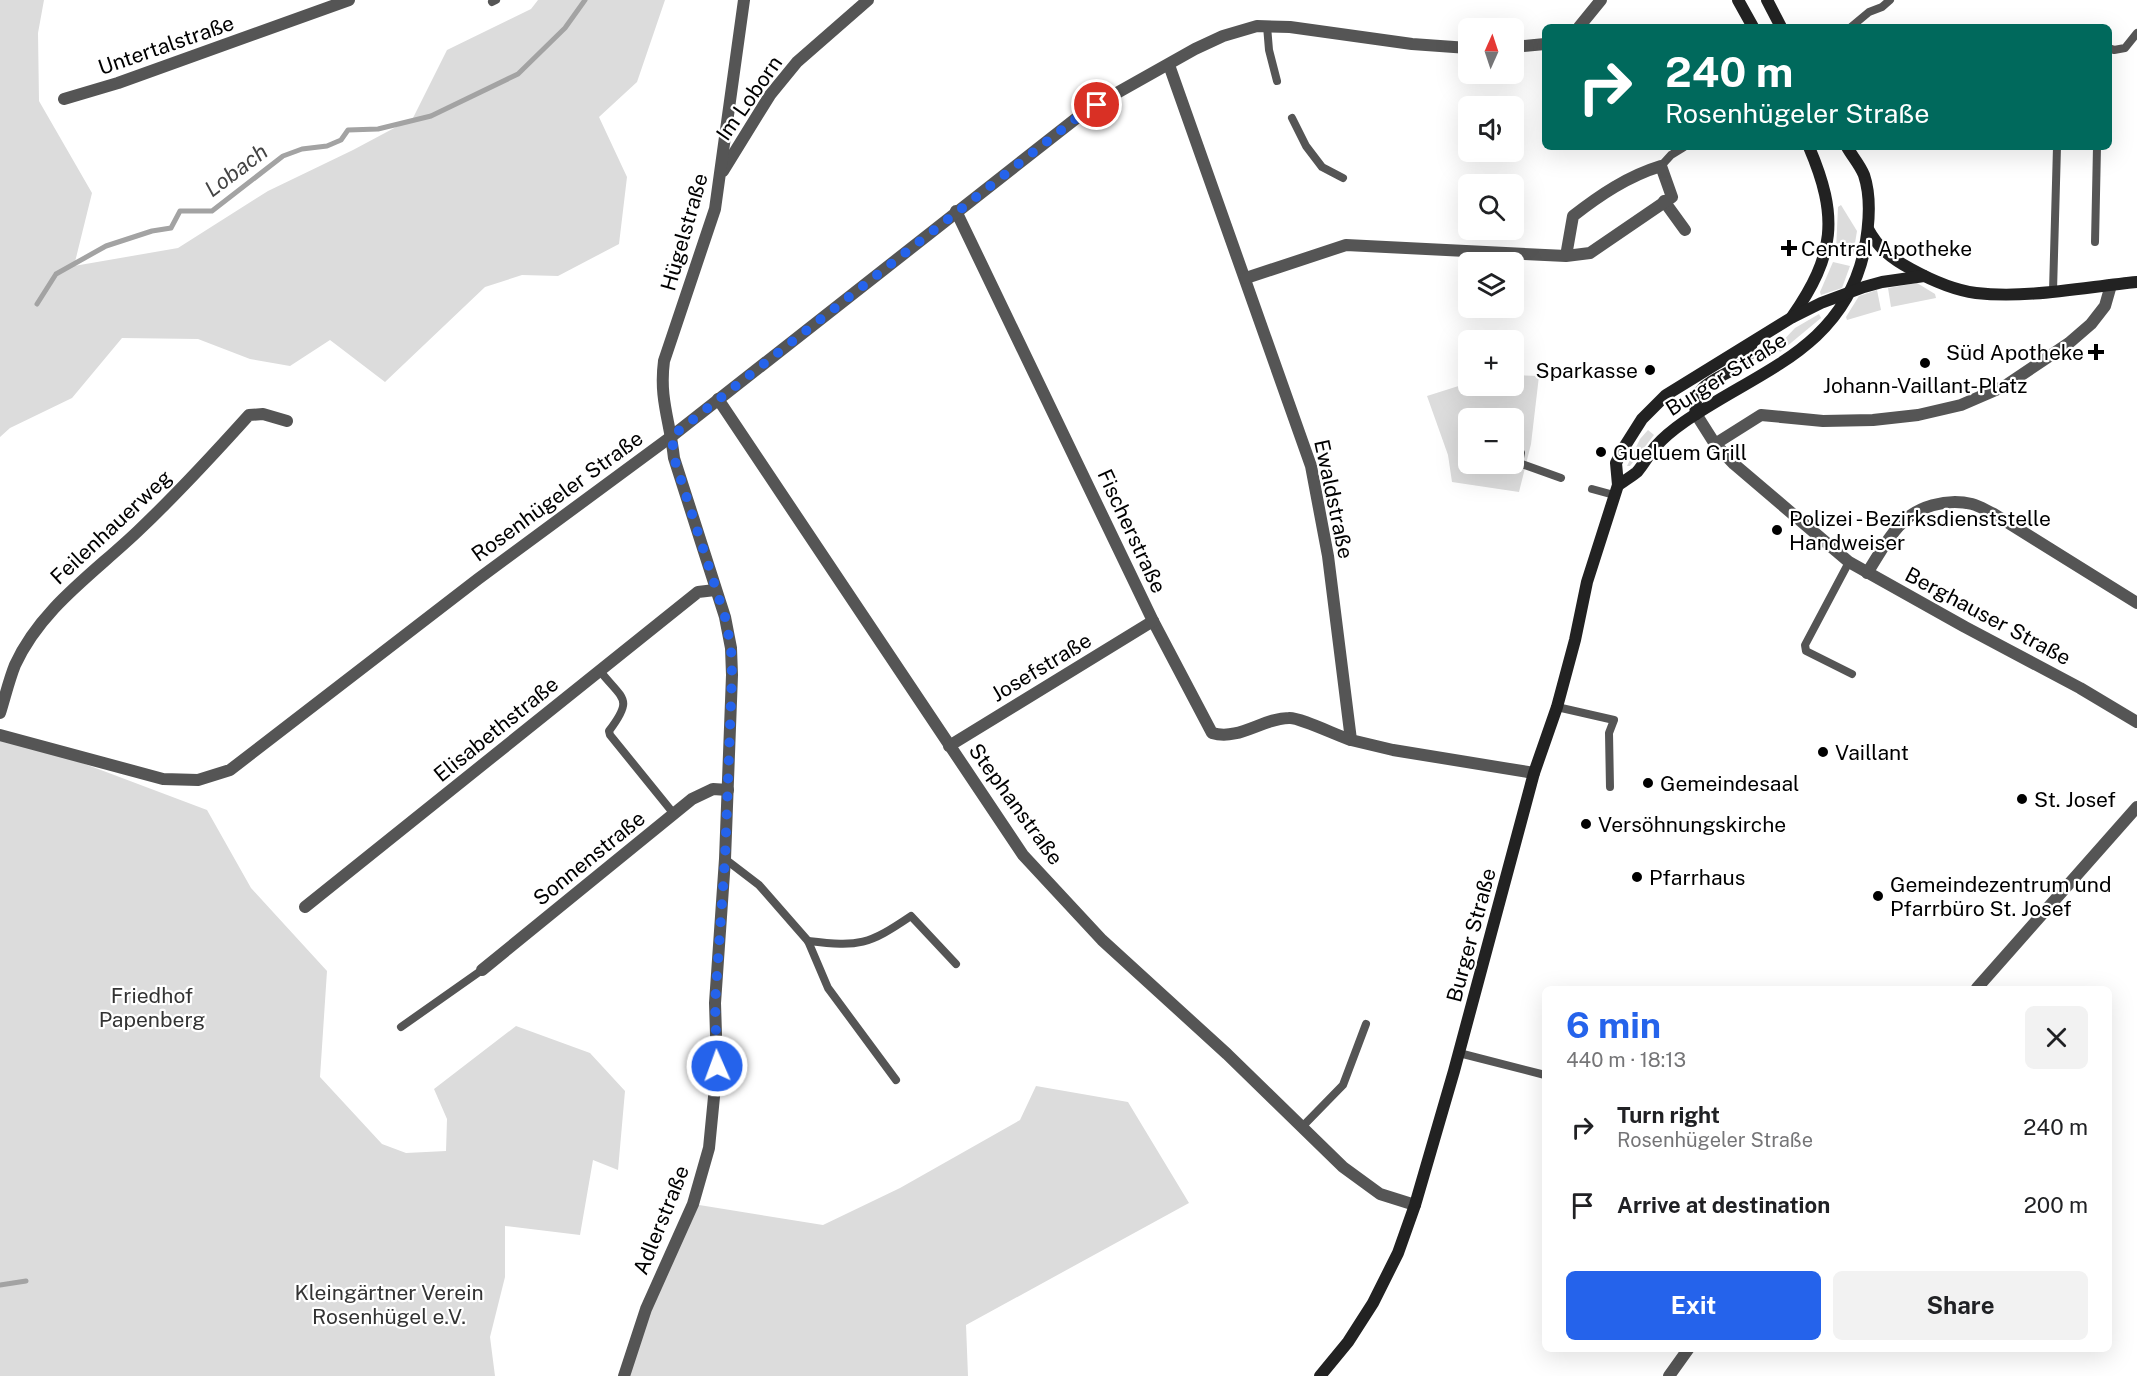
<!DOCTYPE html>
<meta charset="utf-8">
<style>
body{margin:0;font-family:"Public Sans",sans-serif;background:#f2f2f2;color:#202124;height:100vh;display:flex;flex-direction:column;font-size:22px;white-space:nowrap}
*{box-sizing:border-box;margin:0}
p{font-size:20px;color:#757577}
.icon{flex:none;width:33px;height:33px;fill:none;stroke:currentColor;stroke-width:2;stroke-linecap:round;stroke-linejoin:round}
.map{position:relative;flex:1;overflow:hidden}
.details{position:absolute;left:1542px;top:986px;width:570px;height:366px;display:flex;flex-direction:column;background:#fff;border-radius:9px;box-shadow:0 6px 24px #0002}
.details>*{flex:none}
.guide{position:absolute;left:1542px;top:24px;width:570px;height:126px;border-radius:9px;box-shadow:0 6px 24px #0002;background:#00695c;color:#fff;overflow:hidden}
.needle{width:39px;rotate:3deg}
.controls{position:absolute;left:1458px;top:18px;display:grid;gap:12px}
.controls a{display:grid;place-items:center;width:66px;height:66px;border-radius:9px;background:#fff;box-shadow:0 6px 24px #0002;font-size:30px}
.pin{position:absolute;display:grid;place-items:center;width:51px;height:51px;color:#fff;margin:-26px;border:3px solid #fff;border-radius:50%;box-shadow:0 2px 6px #0007}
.me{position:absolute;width:66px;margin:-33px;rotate:358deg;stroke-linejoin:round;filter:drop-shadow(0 0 4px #0008)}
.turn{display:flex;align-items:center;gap:21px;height:126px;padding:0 24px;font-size:27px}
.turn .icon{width:78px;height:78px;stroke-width:2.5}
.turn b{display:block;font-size:42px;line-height:51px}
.round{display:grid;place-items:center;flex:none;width:63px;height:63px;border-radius:9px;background:#f2f2f2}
.summary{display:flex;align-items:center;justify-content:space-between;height:102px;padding:0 24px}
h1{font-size:36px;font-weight:700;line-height:45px;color:#2563eb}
.cta{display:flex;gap:12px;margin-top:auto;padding:12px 24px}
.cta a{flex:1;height:69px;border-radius:9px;background:#2563eb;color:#fff;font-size:24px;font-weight:700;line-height:69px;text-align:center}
.cta a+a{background:#f2f2f2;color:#202124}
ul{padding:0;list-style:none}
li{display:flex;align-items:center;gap:18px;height:78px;padding:0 24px}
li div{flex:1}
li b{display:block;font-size:22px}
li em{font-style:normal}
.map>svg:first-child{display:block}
.green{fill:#dcdcdc;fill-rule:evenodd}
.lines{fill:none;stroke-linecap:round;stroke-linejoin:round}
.stream{stroke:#a3a3a3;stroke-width:5}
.lane{stroke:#555;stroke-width:8}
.street{stroke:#555;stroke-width:12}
.secondary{stroke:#222;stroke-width:12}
.route{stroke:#2563eb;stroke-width:10;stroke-dasharray:0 18}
.poi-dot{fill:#000;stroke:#fff;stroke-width:2}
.labels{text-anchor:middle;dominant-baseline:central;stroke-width:4.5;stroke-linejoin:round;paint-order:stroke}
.street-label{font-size:21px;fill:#000;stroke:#fff}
.poi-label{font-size:21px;fill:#000;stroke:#fff;text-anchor:start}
.park-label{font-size:21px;fill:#333;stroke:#fff}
.water-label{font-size:22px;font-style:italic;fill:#444;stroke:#fff}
</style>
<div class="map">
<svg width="2137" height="1376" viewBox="0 0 2137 1376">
<rect width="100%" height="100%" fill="#fff"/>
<!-- green -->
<g class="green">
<path d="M0,0h44l-6,33 1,68 53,92 -18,73 104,-18 90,-57 85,-41 60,-32 34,-68 84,-41 7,-9h127l-28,82 -38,35 28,60 -8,67 -61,32 -36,-1 -37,12 -100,95 -55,-42 -40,26 -40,-7 -52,-20 -76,-1 -50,60 -62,30 -10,9z"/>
<path d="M1841,205l16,26 -4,24 -17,-4 2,-44z"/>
<path d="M1833,262l17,4 -8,22 -21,7 -1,-3z"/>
<path d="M1917,283l18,11 1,4 -45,9 -3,-19z"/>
<path d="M1877,290l4,20 -34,10 -1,-3 13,-21z"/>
<path d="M1819,314l2,4 -41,34 -3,-5 18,-19z"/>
<path d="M1514,375l25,1 -8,68 -12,48 -67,-10 -4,-27 -21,-59 41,-13v3h46zM1468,418h46v46h-46z"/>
<path d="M1648,430l6,5 -24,31h-3l13,-27z"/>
<path d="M0,732l207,78 44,78 76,83 -7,106 62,67 24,9 40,-2 1,-32 -13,-30 82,-63 74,27 35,38 -7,79 -25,-10 -13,75 -75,-9v51l-15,60 5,39h-495z"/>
<path d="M1036,1086l92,16 61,101 -223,122 2,51h-344l69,-172 130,21 77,-37 120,-68z"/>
</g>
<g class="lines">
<!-- stream -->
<g class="stream">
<path d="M37,304l19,-30 50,-28 46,-15 19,-3 9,-17h32l71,-55 19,-7 25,-3 14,-6 7,-10 30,-1 53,-13 87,-42 47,-46 20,-28"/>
<path d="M0,1285l26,-4"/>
</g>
<!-- lane -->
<g class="lane">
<path d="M492,2l4,-2"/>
<path d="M1267,26l2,24 8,31"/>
<path d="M1851,27l18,-15 13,-5 8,-7"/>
<path d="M2109,48l5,2 11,-2 12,-15"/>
<path d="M1292,118l14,28 16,21 21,11"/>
<path d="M1661,166l10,-11 13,-8"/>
<path d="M2095,242l2,-95"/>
<path d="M2053,291l4,-144"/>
<path d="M1464,438l4,2"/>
<path d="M1514,451l7,2 -2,10 42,15"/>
<path d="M1592,489l22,6"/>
<path d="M1849,562l-44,83 1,6 46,23"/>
<path d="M600,671c23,29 34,27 9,60l1,4 64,79"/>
<path d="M1557,707l57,13 -5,13 1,54"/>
<path d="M725,859l34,26 49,56 20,47 68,92"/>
<path d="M808,941c52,6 60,4 103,-25l45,48"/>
<path d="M401,1027l81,-57"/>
<path d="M1459,1053l86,22"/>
<path d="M1301,1128l42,-43 23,-61"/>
</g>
<!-- street -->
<g class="street">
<path d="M1579,27l22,-27"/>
<path d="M1514,47l31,-3"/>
<path d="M1169,65l142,401 17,90 23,184 42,10 141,23"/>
<path d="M64,99l54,-16 231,-83"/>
<path d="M723,171l47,-76 27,-33 71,-62"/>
<path d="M1664,201l21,29"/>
<path d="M956,211l197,410 59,112c27,8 51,-15 77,-15 10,-1 49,18 62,22"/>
<path d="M1246,278l100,-33 220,11 24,-3 82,-56 -11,-31c-33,10 -61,29 -88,50l-7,40"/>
<path d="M718,399l305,456 79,85 125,114 116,113 37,27 35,11"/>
<path d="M1696,414l19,30 19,20 115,98 116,65 115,61 57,34"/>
<path d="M1715,444l46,-29 62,6 50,-1 45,-5 43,-10 44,-19 64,-43 22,-19 14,-18 6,-21"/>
<path d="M1867,573c10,-15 19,-33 32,-47 17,-20 48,-28 73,-22 8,2 15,7 22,10l143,89"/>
<path d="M0,713c5,-16 9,-33 15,-48 26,-57 79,-92 123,-134 39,-37 75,-76 111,-116l14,-1 24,7"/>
<path d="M0,735l163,44 35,1 32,-10 248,-191 194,-143 406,-319 37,-23 80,-45 28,-13 34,-10 33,1 122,17 56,4"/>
<path d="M949,746l204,-125"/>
<path d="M305,907l393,-315 17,-2"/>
<path d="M482,970l210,-171 21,-10 15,1"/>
<path d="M1977,988l160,-181"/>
<path d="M624,1376l22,-67 47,-105 16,-56 8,-82 -2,-63 10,-144 7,-184 -1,-27 -6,-31 -51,-159c-4,-37 -15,-59 -10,-97l51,-152 29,-209"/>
<path d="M1669,1376l20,-28"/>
</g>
<!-- secondary -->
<g class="secondary">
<path d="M1738,0l15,27"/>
<path d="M1767,0l14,27"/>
<path d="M1868,229c10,19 24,30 43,40 20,11 42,21 65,24 51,6 109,-6 161,-11"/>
<path d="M1792,317c43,-62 47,-100 17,-170"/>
<path d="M1696,414c-6,-34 32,-36 49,-53 4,-4 5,-13 7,-18"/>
<path d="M1618,485c6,-4 13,-8 19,-13 7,-8 12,-18 19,-26 8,-9 18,-17 28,-24 73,-51 158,-72 180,-170 5,-25 8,-53 0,-77 -4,-10 -12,-19 -17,-28"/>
<path d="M1320,1376l28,-34 25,-39 25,-50 17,-48 39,-134 80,-298 23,-66 18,-67 12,-58 31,-97 -2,-22 7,-14 19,-30 24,-24 125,-77 30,-15 43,-16 18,-5 42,-6"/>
</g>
</g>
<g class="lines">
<!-- route -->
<path class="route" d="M717,1066l-2,-63 10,-144 7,-184 -1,-27 -6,-31 -51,-159 -2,-22 406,-319 19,-12"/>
</g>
<!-- markers -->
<g class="poi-dot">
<path d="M1786 239h6v6h6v6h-6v6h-6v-6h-6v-6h6z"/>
<path d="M2093 343h6v6h6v6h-6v6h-6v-6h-6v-6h6z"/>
<circle cx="1925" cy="363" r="6"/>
<circle cx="1650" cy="370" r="6"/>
<circle cx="1601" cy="452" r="6"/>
<circle cx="1777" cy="530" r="6"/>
<circle cx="1823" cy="752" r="6"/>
<circle cx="1648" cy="783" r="6"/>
<circle cx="2022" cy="799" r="6"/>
<circle cx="1586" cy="824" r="6"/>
<circle cx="1637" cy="877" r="6"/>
<circle cx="1878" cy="896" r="6"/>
</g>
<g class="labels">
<!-- street labels -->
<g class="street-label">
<text transform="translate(166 45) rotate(-19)">Untertalstraße</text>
<text transform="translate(749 98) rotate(-55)">Im Loborn</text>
<text transform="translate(684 232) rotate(-74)">Hügelstraße</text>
<text transform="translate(1726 374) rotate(-32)">Burger Straße</text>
<text transform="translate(557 496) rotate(-36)">Rosenhügeler Straße</text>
<text transform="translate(1334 499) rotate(78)">Ewaldstraße</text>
<text transform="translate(111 527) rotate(-43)">Feilenhauerweg</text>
<text transform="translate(1132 531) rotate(65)">Fischerstraße</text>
<text transform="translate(1988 616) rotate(28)">Berghauser Straße</text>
<text transform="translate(1041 667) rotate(-31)">Josefstraße</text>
<text transform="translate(496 729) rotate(-39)">Elisabethstraße</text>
<text transform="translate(1016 804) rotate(54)">Stephanstraße</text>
<text transform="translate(589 858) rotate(-39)">Sonnenstraße</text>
<text transform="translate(1471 935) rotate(-75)">Burger Straße</text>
<text transform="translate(661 1220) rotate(-68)">Adlerstraße</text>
</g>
<!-- poi labels -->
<g class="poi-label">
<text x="1801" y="248">Central Apotheke</text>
<text x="2084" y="352" text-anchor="end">Süd Apotheke</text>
<text x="1638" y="370" text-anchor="end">Sparkasse</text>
<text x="1925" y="385" text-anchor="middle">Johann-Vaillant-Platz</text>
<text x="1613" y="452">Gueluem Grill</text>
<text x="1789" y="518">Polizei - Bezirksdienststelle<tspan x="1789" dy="24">Handweiser</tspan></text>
<text x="1835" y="752">Vaillant</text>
<text x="1660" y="783">Gemeindesaal</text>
<text x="2034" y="799">St. Josef</text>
<text x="1598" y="824">Versöhnungskirche</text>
<text x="1649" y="877">Pfarrhaus</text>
<text x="1890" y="884">Gemeindezentrum und<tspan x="1890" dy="24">Pfarrbüro St. Josef</tspan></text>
</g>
<!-- park labels -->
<g class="park-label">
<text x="152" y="995">Friedhof<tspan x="152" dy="24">Papenberg</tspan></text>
<text x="389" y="1292">Kleingärtner Verein<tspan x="389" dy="24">Rosenhügel e.V.</tspan></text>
</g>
<!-- water labels -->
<g class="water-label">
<text transform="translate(236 170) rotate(-37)">Lobach</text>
</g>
</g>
</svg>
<div class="controls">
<a><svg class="needle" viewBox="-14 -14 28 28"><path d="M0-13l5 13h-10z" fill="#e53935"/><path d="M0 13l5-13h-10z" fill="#757577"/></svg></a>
<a><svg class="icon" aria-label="sound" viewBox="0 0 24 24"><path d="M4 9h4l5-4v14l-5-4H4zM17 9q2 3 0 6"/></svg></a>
<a><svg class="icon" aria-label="search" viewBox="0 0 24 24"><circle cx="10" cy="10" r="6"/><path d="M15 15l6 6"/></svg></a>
<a><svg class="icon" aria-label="layers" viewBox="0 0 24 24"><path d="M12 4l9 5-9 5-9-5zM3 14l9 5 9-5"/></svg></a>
<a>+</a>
<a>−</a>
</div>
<div class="pin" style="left:1097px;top:105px;background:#d93025"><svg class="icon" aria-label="arrive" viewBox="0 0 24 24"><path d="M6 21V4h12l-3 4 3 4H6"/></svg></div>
<svg class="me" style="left:717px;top:1066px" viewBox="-20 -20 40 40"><circle r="17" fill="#2563eb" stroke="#fff" stroke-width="3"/><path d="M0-11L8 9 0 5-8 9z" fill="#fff"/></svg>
<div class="guide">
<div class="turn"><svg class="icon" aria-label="right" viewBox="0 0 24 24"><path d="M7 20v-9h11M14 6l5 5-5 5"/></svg><div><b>240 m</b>Rosenhügeler Straße</div></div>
</div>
<section class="details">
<div class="summary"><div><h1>6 min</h1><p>440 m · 18:13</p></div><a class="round"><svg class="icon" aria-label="close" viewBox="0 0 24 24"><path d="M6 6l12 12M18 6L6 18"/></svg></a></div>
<ul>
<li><svg class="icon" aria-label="right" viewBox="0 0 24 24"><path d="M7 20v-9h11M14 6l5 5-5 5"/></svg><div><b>Turn right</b><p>Rosenhügeler Straße</p></div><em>240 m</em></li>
<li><svg class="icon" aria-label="arrive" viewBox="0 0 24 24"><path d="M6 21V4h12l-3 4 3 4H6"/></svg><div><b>Arrive at destination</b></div><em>200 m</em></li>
</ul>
<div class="cta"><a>Exit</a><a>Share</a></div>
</section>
</div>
